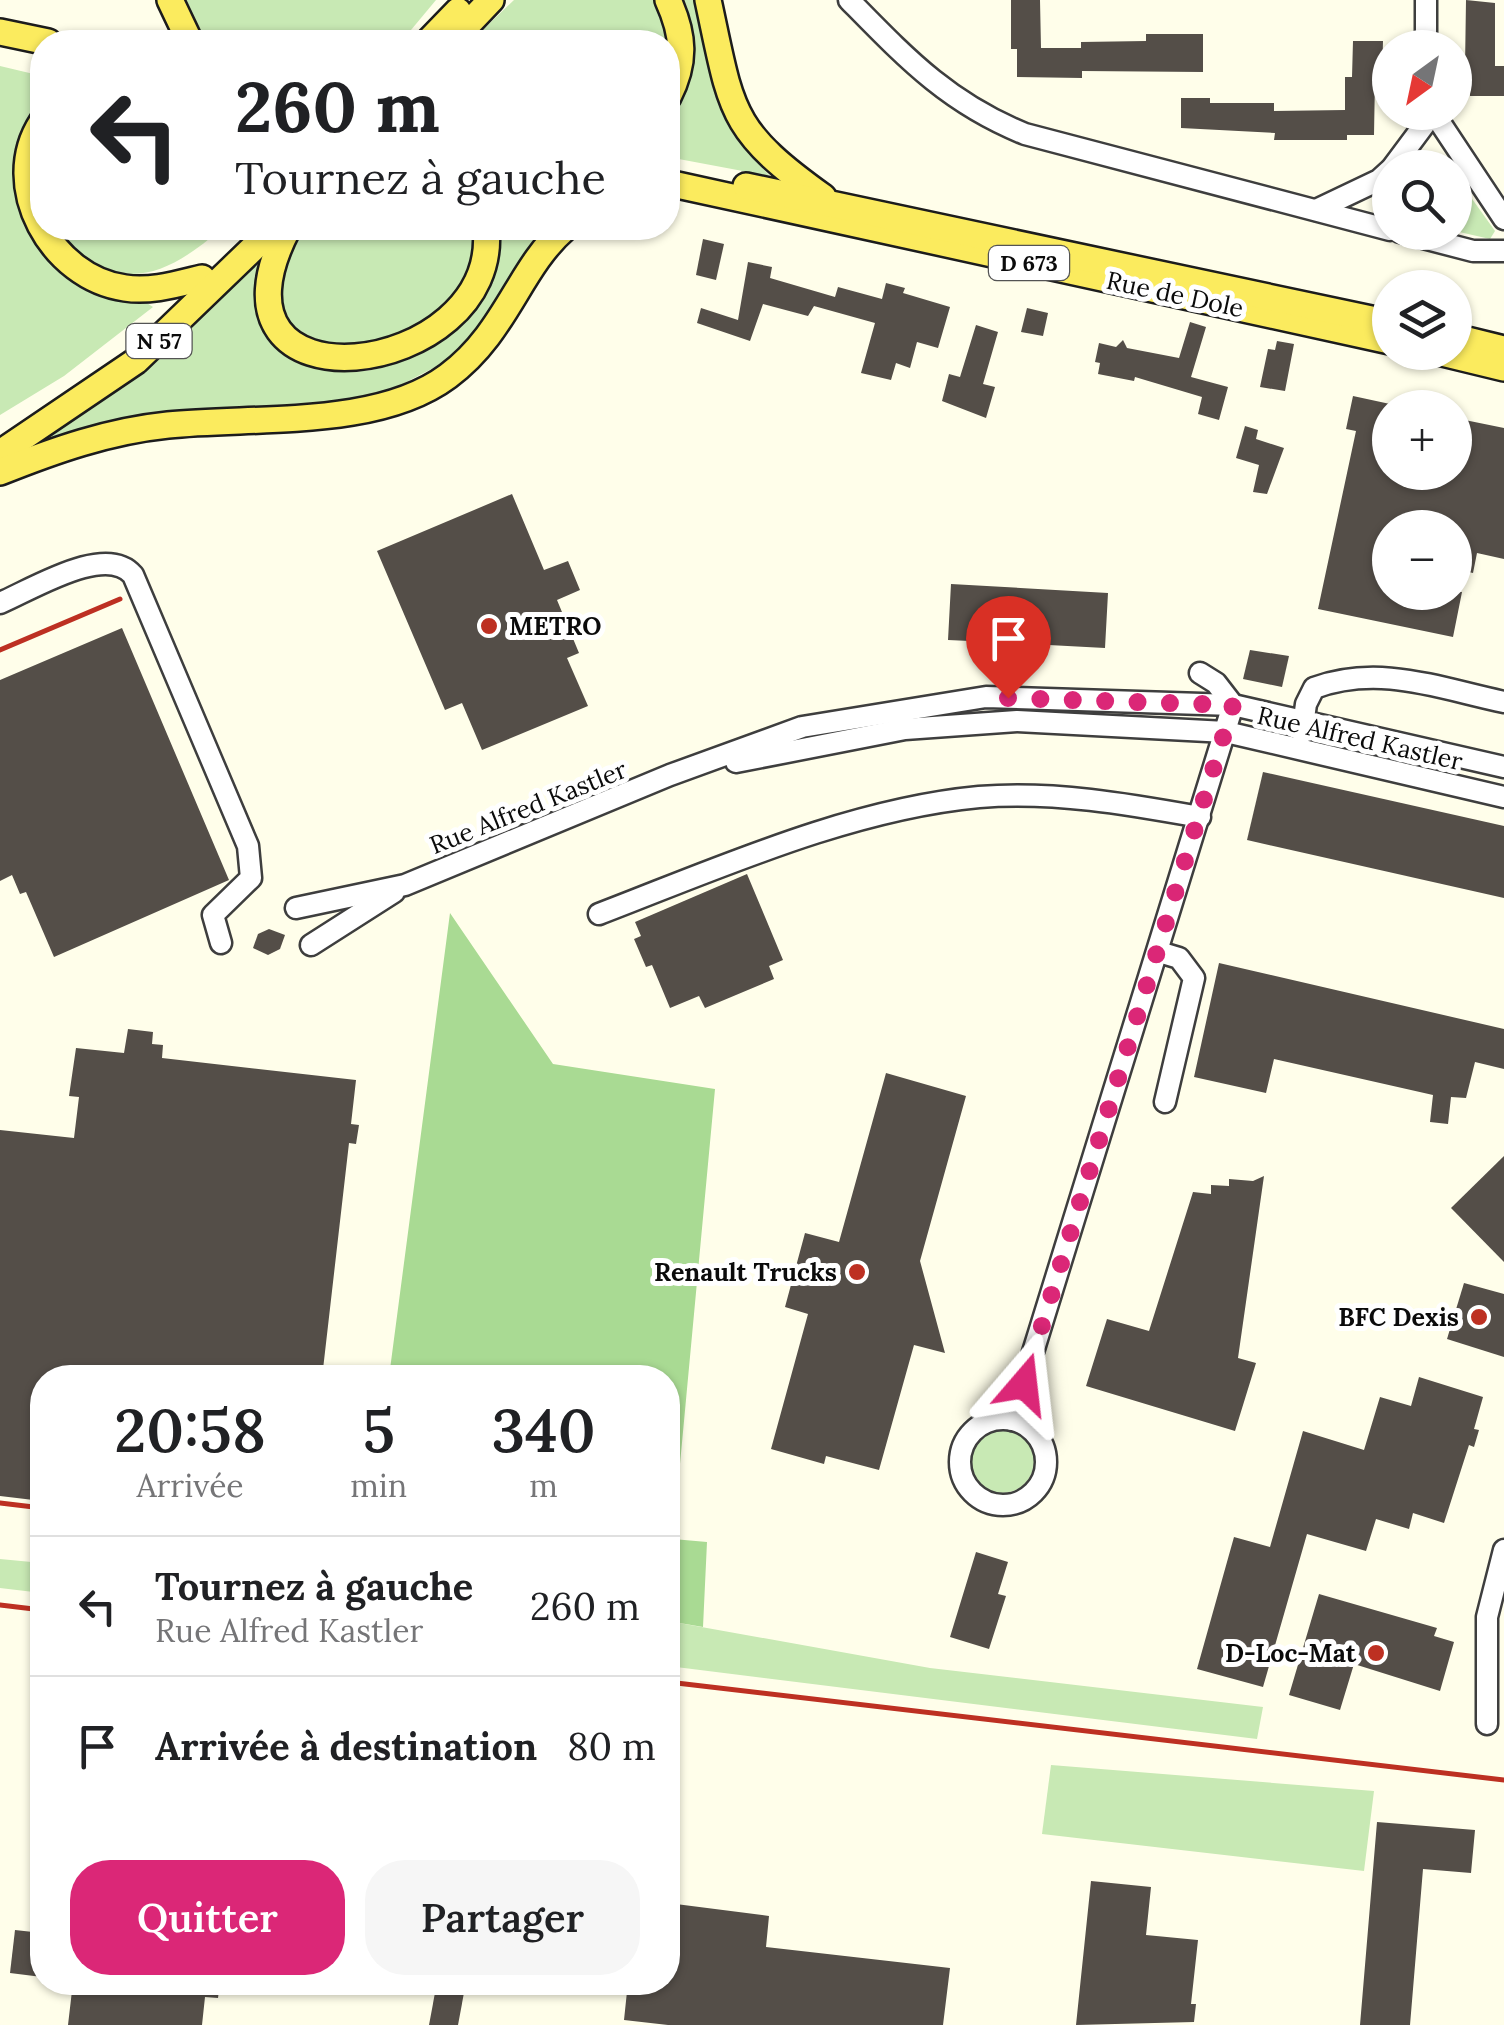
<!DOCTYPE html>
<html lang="fr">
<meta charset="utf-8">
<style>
body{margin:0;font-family:Lora,serif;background:#f6f6f6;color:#202124;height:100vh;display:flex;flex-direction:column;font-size:38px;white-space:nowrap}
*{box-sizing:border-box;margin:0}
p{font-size:32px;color:#757577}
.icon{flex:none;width:55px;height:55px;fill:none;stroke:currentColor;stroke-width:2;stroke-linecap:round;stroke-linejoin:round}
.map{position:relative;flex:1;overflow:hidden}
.drawer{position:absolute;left:30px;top:1365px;width:650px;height:630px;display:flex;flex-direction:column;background:#fff;border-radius:40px;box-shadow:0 2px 8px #0004}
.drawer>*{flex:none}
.guide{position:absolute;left:30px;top:30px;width:650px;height:210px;border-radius:40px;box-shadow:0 2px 8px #0004;background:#fff;color:#202124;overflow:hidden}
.needle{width:65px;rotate:213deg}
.tools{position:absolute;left:1372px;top:30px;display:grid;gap:20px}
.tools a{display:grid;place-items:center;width:100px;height:100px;border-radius:50%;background:#fff;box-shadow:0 2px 8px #0004;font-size:50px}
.pin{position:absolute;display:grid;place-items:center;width:85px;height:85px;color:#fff;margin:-102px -42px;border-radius:50% 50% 50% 0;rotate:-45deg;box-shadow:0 0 10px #0007}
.pin .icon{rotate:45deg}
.me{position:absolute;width:110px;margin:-55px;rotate:17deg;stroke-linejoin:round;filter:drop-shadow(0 0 8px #0008)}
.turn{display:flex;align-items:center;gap:35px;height:210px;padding:0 40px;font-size:45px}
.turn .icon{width:130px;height:130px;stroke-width:2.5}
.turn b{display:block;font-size:70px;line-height:85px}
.eta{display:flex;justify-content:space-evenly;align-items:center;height:170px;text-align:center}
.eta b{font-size:60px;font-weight:600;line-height:70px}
.primary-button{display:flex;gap:20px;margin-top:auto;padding:20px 40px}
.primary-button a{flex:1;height:115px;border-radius:40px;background:#db2777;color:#fff;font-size:40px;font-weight:600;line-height:115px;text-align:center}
.primary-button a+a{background:#f6f6f6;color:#202124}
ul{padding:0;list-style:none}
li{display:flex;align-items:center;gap:30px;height:140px;padding:0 40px;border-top:2px solid #e0e0e0}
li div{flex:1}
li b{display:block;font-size:38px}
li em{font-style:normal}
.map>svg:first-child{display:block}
.green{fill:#c8e9b4}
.forest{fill:#a9da93}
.building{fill:#544e48}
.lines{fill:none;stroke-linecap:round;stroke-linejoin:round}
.minor-casing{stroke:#3e3e3e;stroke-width:25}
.major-casing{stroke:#1c1c1c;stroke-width:30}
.minor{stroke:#fff;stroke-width:20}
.major{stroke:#fbeb5e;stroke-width:25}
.rail{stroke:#bd3022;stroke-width:5}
.route{stroke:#db2777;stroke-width:18;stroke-dasharray:0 32.4}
.poi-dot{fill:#bd3022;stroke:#fff;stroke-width:4}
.labels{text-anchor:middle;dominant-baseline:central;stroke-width:10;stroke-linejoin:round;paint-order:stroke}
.shield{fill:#fff;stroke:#545454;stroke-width:2.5}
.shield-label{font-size:22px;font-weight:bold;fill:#0b0b0b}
.street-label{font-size:25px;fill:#0b0b0b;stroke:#fff}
.poi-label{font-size:25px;font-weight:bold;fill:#0b0b0b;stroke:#fff;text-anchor:end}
</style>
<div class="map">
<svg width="1504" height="2025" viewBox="0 0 1504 2025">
<rect width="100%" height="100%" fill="#fffeea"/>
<!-- green -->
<g class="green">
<path d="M185,0h251l-35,42h-192l-16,-19z"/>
<path d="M514,0h140l15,31 -1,30v-19h-198z"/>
<path d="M679,0h17c13,69 24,125 74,176l-102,-19v-45l11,-15z"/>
<path d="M0,66l42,10 -12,152 123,79 -89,69 -64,39z"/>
<path d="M1455,175l40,56 -5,8 -35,-8z"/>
<path d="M56,228h166c-60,53 -109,69 -166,0z"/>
<path d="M302,228h174c-1,12 -2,26 -5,38 -15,53 -87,86 -138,83 -39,-3 -59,-47 -53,-81 2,-15 14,-29 22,-40z"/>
<path d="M495,228h61l-91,115 -24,21 -52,27 -41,9 -152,11 -147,31 -3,-8 111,-79 98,-90 4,1c-14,106 110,137 177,71 19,-18 45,-83 59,-109z"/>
<circle cx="1002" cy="1461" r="32"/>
<path d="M0,1559l42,4v30l-42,-5z"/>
<path d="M668,1621l262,47 333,39 -6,32 -589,-73z"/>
<path d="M1051,1765l323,26 -10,80 -322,-37z"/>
</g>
<!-- forest -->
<path class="forest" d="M450,913l103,151 162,25 -42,450 34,3 -4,85 -35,-6v-243l-279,-1z"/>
<!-- building -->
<g class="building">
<path d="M1011,0h29l1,48h40v-6l65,-1v-7h57v38l-121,-1v7l-65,-1v-28h-6z"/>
<path d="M1466,0l29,3v63h9v30h-34v-29h-5z"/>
<path d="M1353,41h30l-1,37h-7l-1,57h-27v5h-73l1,-7 -94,-5v-30h29v5h64v8l71,-1v-33h7z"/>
<path d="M703,239l21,5 -8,36 -20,-5z"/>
<path d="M748,262l24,5 -2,11 65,19 3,-10 44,12 4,-16 19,5 -2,5 47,14 -12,41 -21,-6 -7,26 -14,-5 -5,17 -30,-7 14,-50 -61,-17 -6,10 -45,-12 -13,37 -53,-18 4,-15 37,12z"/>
<path d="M1027,308l21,5 -5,23 -22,-4z"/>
<path d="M1190,322l16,5 -15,50 37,10 -9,33 -21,-6 4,-17 -67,-20 -1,4 -36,-7 2,-11 -5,-1 4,-19 17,4 7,-7 4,8 52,10z"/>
<path d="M976,325l22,7 -15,52 12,3 -9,31 -44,-17 7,-27 11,3z"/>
<path d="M1277,341l17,3 -9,47 -25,-4 8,-38 7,1z"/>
<path d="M1353,396l37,8v68h65v-54l49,10v131l-27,-6 -4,20 -18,-4v-41h-65v64h72l-9,45 -135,-28 38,-178 -10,-2z"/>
<path d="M1245,426l13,4 -2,9 28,9 -17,46 -14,-2 6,-27 -23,-7z"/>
<path d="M512,494l32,76 24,-9 12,29 -23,10 22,53 -12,5 21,48 -106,44 -20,-47 -17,7 -68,-159z"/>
<path d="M951,584l157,9 -3,55 -92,-5 -1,6 -20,-1v-6l-44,-2z"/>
<path d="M122,628l107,252 -175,77 -28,-65 -6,2 -8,-19 -12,6v-201z"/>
<path d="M1250,650l39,6 -7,31 -39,-8z"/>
<path d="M1263,772l241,54v72l-257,-58z"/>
<path d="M747,874l36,86 -14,6 5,13 -69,29 -6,-12 -29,12 -18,-43 -6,2 -12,-28 7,-3 -6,-14z"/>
<path d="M269,929l16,6 -5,14 -12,6 -15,-7 5,-14z"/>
<path d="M1219,963l285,66v40l-29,-7 -9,36 -15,-1 -3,27 -18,-2 3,-27 -159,-36 -8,34 -72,-16z"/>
<path d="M128,1029l25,3 -1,12 11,1 -1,13 194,22 -5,44 8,1 -3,19 -7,-1 -27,235h-280v123l-42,-5v-366l74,8 5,-41 -10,-1 7,-48 48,5z"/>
<path d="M886,1073l80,23 -46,165 25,92 -31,-8 -35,125 -53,-14 -2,8 -53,-15 37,-135 -23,-7 20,-74 34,9z"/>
<path d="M1504,1156v106l-53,-54z"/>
<path d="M1264,1176l-26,182 18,5 -21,68 -149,-45 21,-67 42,12 44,-139 18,2v-9l18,1v-7l24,2z"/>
<path d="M1464,1283l40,11v63l-57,-18z"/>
<path d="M1419,1377l64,20 -9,32 5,1 -5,17 -5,-2 -25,78 -31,-10 -4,16 -33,-10 -10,32 -59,-17 -44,153 -66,-18 37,-132 36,10 33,-116 61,19 16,-53 31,9z"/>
<path d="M976,1552l32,10 -10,32 8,2 -17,53 -39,-12z"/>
<path d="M1319,1594l118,34 -3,8 20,6 -14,49 -86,-27 -14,46 -51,-15z"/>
<path d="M1377,1822l98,8 -4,43 -48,-4 -13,156h-50z"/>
<path d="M1091,1881l60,6 -5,48 52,5 -7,64h5l-2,18 -118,3z"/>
<path d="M668,1903l101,13 -3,31 184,21 -7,57h-275l-44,-5 4,-38h40z"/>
<path d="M15,1930l27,3v44l-32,-4z"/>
<path d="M73,1982h147l-2,16 -13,-1 -3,28h-134z"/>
<path d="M437,1982h29l-8,43h-29z"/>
</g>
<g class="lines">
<defs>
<g id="minor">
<path d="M849,0c57,58 99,103 176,134l365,96"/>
<path d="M1426,0v48"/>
<path d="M1433,112l71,107"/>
<path d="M1392,168l41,-55"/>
<path d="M1316,210l63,-30 11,-10"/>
<path d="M1400,232l73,19h31"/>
<path d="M0,603c33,-14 106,-60 133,-28l115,271 3,32 -38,37 8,28"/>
<path d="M1302,733l4,-29 8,-16c65,-24 124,0 190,14"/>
<path d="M736,762l169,-33 112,-8 209,11 278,65"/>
<path d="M296,908l109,-23 265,-110 132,-48 184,-30 247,8 271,62"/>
<path d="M599,914c120,-46 251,-105 380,-117 75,-6 148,7 221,20"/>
<path d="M311,945l83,-53"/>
<path d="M1159,952l20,6 15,20 -29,124"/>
<circle cx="1003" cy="1462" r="43"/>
<path d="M1012,1420l221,-715 -17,-22 -16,-10"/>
<path d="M1487,1724v-107l17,-67"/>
</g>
<g id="major">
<path d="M170,0l20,42"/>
<path d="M708,0c24,111 20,129 115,197"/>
<path d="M0,32l48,10"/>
<path d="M428,42l30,-31"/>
<path d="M451,42l40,-42"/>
<path d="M668,97c18,-35 16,-62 0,-97"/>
<path d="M42,122c-42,64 10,156 83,166 26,4 52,-4 77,-10"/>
<path d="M668,183l722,158"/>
<path d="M746,186l644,137"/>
<path d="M288,228c-100,192 214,152 198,0"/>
<path d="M1455,337l49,12"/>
<path d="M1438,352l66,16"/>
<path d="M0,453l136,-92 138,-133"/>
<path d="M0,472c55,-22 109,-41 168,-47 86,-9 209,4 280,-49 59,-44 70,-107 117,-148"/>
</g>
</defs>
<!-- minor casing -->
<use href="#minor" class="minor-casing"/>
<!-- major casing -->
<use href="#major" class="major-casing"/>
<!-- minor -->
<use href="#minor" class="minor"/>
<!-- major -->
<use href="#major" class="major"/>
<!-- rail -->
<g class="rail">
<path d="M0,650l120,-51"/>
<path d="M0,1503l42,5"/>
<path d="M0,1605l42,5"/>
<path d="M668,1682l836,98"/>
</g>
</g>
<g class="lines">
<!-- route -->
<path class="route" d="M1008,698l225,7 -209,679"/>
</g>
<!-- markers -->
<g class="poi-dot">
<circle cx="489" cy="626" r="10"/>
<circle cx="857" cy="1272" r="10"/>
<circle cx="1479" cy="1317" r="10"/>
<circle cx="1376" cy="1653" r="10"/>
</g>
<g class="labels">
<!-- shield labels -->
<g class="shield">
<rect x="989" y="246" width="80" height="34" rx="8"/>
<rect x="126.5" y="324" width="65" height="34" rx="8"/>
</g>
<g class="shield-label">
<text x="1029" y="263">D 673</text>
<text x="159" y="341">N 57</text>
</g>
<!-- street labels -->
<g class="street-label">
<text transform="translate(1175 294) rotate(12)">Rue de Dole</text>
<text transform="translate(1360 738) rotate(13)">Rue Alfred Kastler</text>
<text transform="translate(528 807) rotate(-22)">Rue Alfred Kastler</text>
</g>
<!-- poi labels -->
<g class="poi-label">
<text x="509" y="626" text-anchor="start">METRO</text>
<text x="837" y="1272">Renault Trucks</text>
<text x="1459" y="1317">BFC Dexis</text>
<text x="1356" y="1653">D-Loc-Mat</text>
</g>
</g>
</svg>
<div class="tools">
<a><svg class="needle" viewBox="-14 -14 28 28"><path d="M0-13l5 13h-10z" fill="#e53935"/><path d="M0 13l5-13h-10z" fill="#757577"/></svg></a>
<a><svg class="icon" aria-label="search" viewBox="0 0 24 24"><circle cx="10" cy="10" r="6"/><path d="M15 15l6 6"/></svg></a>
<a><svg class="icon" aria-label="layers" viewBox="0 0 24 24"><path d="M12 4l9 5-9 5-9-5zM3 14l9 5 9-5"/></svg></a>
<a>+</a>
<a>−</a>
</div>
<div class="pin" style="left:1008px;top:698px;background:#d93025"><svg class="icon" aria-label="arrive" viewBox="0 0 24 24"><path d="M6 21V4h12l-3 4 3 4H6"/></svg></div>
<svg class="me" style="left:1024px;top:1384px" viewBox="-20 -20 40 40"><path d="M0-17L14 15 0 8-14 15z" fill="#db2777" stroke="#fff" stroke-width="4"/></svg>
<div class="guide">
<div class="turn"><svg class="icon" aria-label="left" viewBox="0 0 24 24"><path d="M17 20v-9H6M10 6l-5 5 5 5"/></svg><div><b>260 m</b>Tournez à gauche</div></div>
</div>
<section class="drawer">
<div class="eta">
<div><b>20:58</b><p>Arrivée</p></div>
<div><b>5</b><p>min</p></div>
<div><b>340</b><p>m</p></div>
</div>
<ul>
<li><svg class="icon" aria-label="left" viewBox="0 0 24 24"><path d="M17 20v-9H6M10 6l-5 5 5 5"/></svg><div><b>Tournez à gauche</b><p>Rue Alfred Kastler</p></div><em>260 m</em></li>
<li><svg class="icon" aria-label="arrive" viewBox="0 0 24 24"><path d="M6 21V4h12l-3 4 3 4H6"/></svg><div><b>Arrivée à destination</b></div><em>80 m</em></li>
</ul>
<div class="primary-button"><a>Quitter</a><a>Partager</a></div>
</section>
</div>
